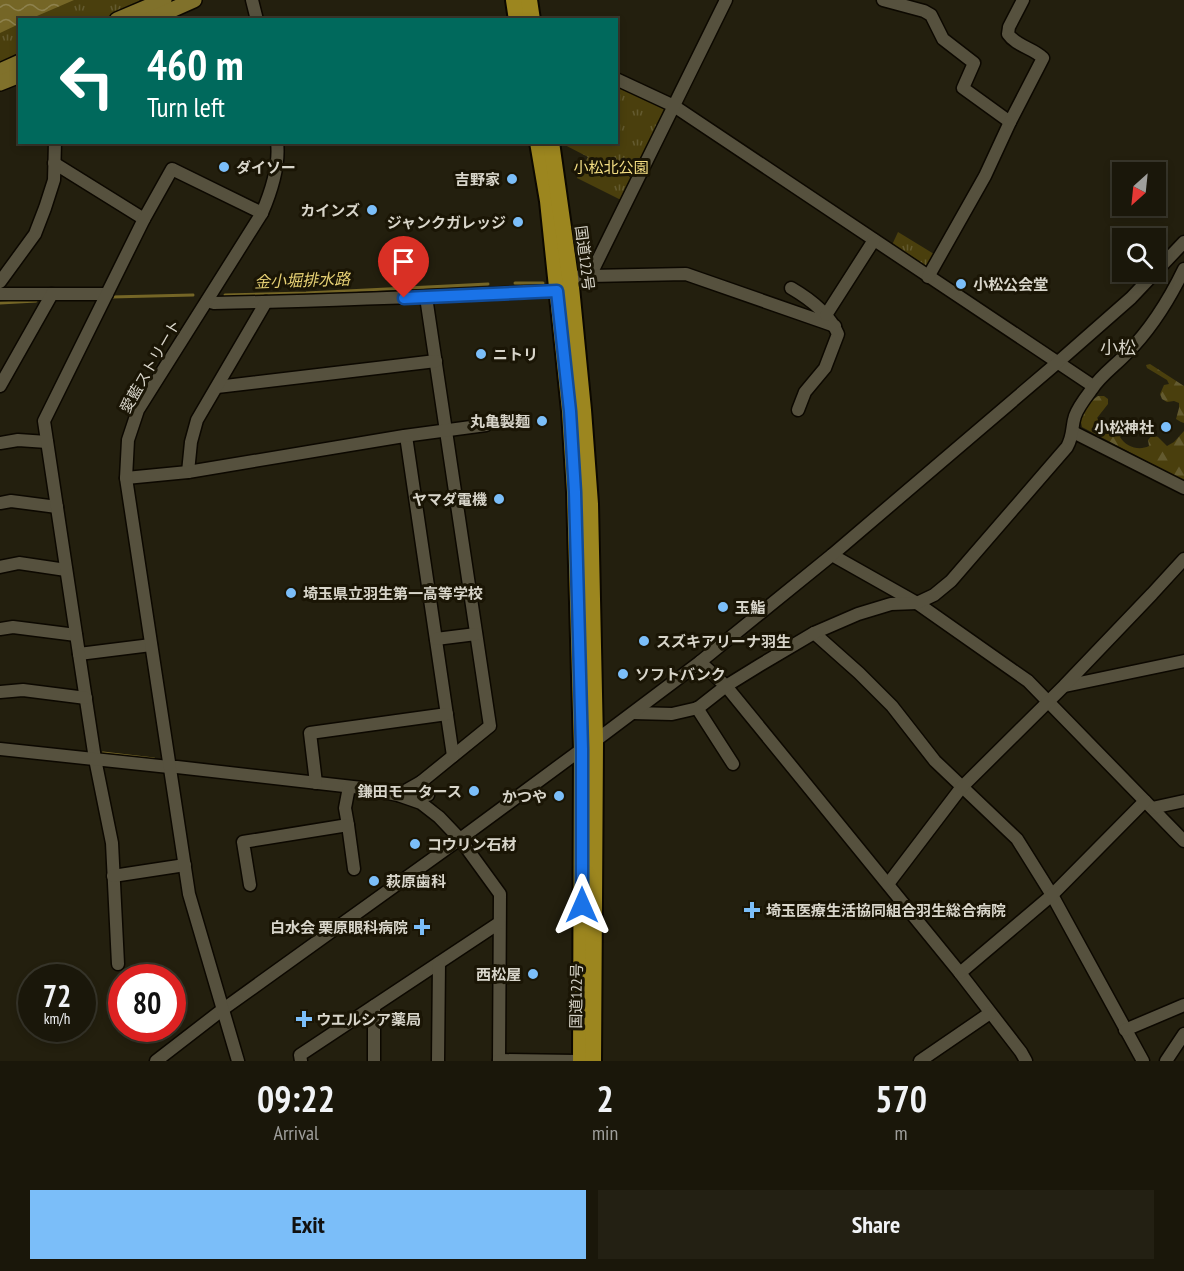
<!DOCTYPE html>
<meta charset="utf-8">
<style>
body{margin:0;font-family:"PT Sans Narrow","Noto Sans JP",sans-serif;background:#232013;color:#f1f3f6;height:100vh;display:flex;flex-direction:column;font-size:22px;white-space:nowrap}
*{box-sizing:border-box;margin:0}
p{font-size:20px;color:#9f9f9c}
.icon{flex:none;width:33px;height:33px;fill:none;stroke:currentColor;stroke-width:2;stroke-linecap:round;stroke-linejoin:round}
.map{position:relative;height:1061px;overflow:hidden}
.sheet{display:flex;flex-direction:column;background:#1a170a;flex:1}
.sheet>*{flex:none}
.hud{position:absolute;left:18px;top:18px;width:600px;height:126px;border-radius:0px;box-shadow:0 3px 9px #0003,0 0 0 2px #38362b;background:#00695c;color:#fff;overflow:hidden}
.needle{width:39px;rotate:207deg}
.fabs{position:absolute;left:1112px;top:162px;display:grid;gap:12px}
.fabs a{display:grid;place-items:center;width:54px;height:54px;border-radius:0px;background:#1a170a;box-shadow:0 3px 9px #0003,0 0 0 2px #38362b;font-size:30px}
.speed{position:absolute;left:18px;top:964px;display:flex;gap:12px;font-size:30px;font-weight:700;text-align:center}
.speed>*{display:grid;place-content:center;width:78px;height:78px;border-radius:50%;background:#1a170a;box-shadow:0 3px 9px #0003,0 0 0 2px #38362b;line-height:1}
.speed small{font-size:15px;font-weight:400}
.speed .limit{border:9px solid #d22;background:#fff;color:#111}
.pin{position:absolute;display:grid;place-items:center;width:51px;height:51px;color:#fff;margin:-62px -26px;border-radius:50% 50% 50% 0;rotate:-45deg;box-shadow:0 0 6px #0007}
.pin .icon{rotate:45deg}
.me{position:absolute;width:66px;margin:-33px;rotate:0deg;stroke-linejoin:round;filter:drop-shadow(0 0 4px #0008)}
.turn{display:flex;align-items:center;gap:21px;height:126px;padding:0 30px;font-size:27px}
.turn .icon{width:78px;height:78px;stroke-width:2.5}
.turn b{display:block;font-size:42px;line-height:51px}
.eta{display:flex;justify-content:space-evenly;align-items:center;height:102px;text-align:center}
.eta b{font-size:36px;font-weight:700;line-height:42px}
.action{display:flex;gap:12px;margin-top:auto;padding:12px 30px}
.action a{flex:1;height:69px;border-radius:0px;background:#7bbef9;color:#111;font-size:24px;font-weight:700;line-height:69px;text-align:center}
.action a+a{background:#232013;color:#f1f3f6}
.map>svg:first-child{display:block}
.grass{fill:url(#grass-tufts)}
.forest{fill:url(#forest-firs)}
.water{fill:url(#water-waves)}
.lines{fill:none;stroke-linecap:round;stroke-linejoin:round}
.stream{stroke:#756626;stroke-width:3}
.minor-casing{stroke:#0c0800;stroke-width:15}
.major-casing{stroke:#0c0800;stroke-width:18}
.highway-casing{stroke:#0c0800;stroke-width:20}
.minor{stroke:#56513e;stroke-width:12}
.major{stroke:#80712b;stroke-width:15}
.highway{stroke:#9c861f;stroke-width:16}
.route-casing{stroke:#114b97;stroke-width:15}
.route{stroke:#1a73e8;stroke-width:10}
.poi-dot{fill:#7bbef9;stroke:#1a1505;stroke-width:2}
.labels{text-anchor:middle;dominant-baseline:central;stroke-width:6;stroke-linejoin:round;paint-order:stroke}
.poi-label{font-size:15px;font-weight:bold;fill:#d8d5ca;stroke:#1a1505;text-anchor:start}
.park-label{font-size:15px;fill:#f4de83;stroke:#1a1505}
.street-label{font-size:15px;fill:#d8d5ca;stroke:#1a1505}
.water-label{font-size:16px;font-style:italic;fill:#e6d074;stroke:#1a1505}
.quarter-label{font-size:18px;fill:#d8d5ca;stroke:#1a1505}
</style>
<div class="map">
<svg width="1184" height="1061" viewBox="0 0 1184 1061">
<defs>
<pattern id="grass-tufts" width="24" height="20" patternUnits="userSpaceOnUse" patternTransform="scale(1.5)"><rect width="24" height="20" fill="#4a3f0d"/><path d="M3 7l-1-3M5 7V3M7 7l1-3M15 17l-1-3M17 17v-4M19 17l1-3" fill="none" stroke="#635a2f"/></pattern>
<pattern id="forest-firs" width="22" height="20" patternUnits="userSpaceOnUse" patternTransform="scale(1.5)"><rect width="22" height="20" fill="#4a3f0d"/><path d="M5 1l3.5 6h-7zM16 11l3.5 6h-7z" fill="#635a2f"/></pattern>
<pattern id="water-waves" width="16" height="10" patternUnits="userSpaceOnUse" patternTransform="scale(1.5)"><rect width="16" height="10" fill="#756626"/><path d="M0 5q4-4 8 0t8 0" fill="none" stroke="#8e824e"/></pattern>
</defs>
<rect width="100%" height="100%" fill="#231f0e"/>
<!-- grass -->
<g class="grass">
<path d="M0,0h139l2,3 -38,16 -83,1 -1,35 -19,8z"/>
<path d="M617,81l51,26 -45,94 -46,-23 11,-21 -27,-14 55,-1z"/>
<path d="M898,232l36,22 -7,14 -35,-23z"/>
</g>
<!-- forest -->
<g class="forest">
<path d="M1150,364l34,22v37l-3,-1 -5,-3 3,-11v-5l-5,-2 -7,1 -5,-3 -2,-5 4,-9 5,-1 -2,-4 -20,-12 -1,-3z"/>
<path d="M1098,396h6l4,3v5l-11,14c8,9 17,14 28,10v6l-5,3c6,10 19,14 29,9l-1,-6 4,-5 6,2 9,9 7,-4 10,-11v50l-102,-54 -2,-9c5,-9 9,-16 18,-22z"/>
</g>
<!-- water -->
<path class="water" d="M0,0h74l-44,19 -10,1 -1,4 -19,9z"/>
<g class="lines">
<!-- stream -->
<g class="stream">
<path d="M680,106l26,-53"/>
<path d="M515,283h28"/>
<path d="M225,295l81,-2 182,-9"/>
<path d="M111,297l82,-2"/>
<path d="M0,303l36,-2"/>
<path d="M103,753l51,6"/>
<path d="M437,808l6,5"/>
</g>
<defs>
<g id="minor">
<path d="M252,0l5,20"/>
<path d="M883,0l41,11 7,4 12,24 31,24 -11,25 47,34"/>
<path d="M616,79l58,27 419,280"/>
<path d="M54,163l90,56"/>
<path d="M590,276l136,-276"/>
<path d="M570,277l20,-1 96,-2 149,52"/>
<path d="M928,277l57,-101 25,-54 33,-64c-10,-10 -27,-12 -35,-24l1,-7 14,-27"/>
<path d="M0,282l35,-48 10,-26 9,-28 1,-38"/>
<path d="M791,288c19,11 38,25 47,46l-13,34 -20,24 -7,18"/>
<path d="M0,294h52"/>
<path d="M426,297l64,429 -69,56 7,13"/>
<path d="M207,301l7,2c114,-2 229,-7 343,-12"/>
<path d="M826,315l48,-75"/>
<path d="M0,386l52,-92h55"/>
<path d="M217,387l219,-26"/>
<path d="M1073,432l111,56"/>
<path d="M406,436l47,320"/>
<path d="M0,443l18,-3 29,2"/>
<path d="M188,472l3,-30 6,-22 69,-118"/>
<path d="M126,478l62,-6 216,-36 82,-11"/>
<path d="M0,503l11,-2 46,6"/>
<path d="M832,555l85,48 111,78 156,160"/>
<path d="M0,567l19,-4 47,7"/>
<path d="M0,629l13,-2 63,8"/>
<path d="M814,633l45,40 33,33 43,55 82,78 35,56 91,166"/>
<path d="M436,639l40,-5"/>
<path d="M151,645l-72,9 -35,-233 100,-202 28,-50 90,44"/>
<path d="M79,654l16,105 17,84 6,121"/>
<path d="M700,662l26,24 234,287 61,79 5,9"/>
<path d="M1065,686l119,-25"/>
<path d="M0,692l23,-2 63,8"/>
<path d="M697,708l36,56"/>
<path d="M633,713l39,1 26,-6 28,-22 34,-21 54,-32 44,-19 33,-10 26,-1 17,-8 17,-14 116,-134c7,-13 4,-19 8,-31 3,-9 11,-19 17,-27 9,-14 24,-24 35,-36 25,-25 42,-53 57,-84"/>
<path d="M0,749l169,18h8l185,21 36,7 23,8 18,14 21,22 40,55 -1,167"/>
<path d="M316,783l-6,-50 137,-19"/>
<path d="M398,795l23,-13"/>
<path d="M1152,808l32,-7"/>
<path d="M348,825l-3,-17 4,-21"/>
<path d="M113,876l72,-11"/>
<path d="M888,884l73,-96 103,-102 88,-92 32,-35"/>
<path d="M250,885l-7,-43 105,-17 6,44"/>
<path d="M960,973l92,-78 93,-94"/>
<path d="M1125,1030l59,-25"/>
<path d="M499,1060l77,1"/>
<path d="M156,1061l66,-51 238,-171 122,-90 13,-8 105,-79 132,-107 225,-192 74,-65 53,-56"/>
<path d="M238,1061l-49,-167 -63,-416 2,-38 10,-30 124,-197c9,-21 18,-47 15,-71"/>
<path d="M301,1061l-1,-6 199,-132"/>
<path d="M374,1061v-55"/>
<path d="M438,1061l1,-98"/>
<path d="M920,1061l70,-48"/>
<path d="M1166,1061l18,-27"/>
</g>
<g id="major">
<path d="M117,20l47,-20"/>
<path d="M149,20l45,-20"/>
<path d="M0,71l20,-9"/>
<path d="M0,83l20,-8"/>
</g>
<g id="highway">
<path d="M514,0l3,20"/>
<path d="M529,0l3,20"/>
<path d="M538,142l10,59 22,210 5,81 7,257 -1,312"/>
<path d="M551,142l19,135 13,133 7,94 5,237 -2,320"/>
</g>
</defs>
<!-- minor casing -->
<use href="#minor" class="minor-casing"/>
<!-- major casing -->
<use href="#major" class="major-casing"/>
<!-- highway casing -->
<use href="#highway" class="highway-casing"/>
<!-- minor -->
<use href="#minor" class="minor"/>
<!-- major -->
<use href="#major" class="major"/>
<!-- highway -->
<use href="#highway" class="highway"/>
</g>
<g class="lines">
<defs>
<path id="route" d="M404,298l153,-7 13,120 5,81 7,257v156"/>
</defs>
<!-- route casing -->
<use href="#route" class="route-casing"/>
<!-- route -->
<use href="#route" class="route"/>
</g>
<!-- markers -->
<g class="poi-dot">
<circle cx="224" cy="167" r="6"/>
<circle cx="512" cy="179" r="6"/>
<circle cx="372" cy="210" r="6"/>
<circle cx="518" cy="222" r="6"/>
<circle cx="961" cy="284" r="6"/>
<circle cx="481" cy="354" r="6"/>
<circle cx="542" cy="421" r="6"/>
<circle cx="1166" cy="427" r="6"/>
<circle cx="499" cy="499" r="6"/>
<circle cx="291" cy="593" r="6"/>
<circle cx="723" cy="607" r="6"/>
<circle cx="644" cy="641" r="6"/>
<circle cx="623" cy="674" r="6"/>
<circle cx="474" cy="791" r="6"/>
<circle cx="559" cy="796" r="6"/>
<circle cx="415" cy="844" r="6"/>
<circle cx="374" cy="881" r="6"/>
<path d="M749 901h6v6h6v6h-6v6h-6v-6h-6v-6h6z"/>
<path d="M419 918h6v6h6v6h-6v6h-6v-6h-6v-6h6z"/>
<circle cx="533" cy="974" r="6"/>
<path d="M301 1010h6v6h6v6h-6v6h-6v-6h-6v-6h6z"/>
</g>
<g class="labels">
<!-- poi labels -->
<g class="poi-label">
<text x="236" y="167">ダイソー</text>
<text x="500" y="179" text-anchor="end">吉野家</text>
<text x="360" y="210" text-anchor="end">カインズ</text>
<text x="506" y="222" text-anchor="end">ジャンクガレッジ</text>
<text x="973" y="284">小松公会堂</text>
<text x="493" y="354">ニトリ</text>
<text x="530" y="421" text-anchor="end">丸亀製麺</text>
<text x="1154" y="427" text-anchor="end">小松神社</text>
<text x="487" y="499" text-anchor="end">ヤマダ電機</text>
<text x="303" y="593">埼玉県立羽生第一高等学校</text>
<text x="735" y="607">玉鮨</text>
<text x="656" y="641">スズキアリーナ羽生</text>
<text x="635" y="674">ソフトバンク</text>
<text x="462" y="791" text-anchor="end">鎌田モータース</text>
<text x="547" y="796" text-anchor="end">かつや</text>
<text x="427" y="844">コウリン石材</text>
<text x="386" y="881">萩原歯科</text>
<text x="766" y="910">埼玉医療生活協同組合羽生総合病院</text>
<text x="408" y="927" text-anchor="end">白水会 栗原眼科病院</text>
<text x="521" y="974" text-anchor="end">西松屋</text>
<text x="316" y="1019">ウエルシア薬局</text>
</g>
<!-- park labels -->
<g class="park-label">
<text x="611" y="167">小松北公園</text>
</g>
<!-- street labels -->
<g class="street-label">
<text transform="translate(585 258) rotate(83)">国道122号</text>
<text transform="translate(150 366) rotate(-60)">愛藍ストリート</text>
<text transform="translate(576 996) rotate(-89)">国道122号</text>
</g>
<!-- water labels -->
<g class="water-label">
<text transform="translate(302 280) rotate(-2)">金小堀排水路</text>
</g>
<!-- quarter labels -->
<g class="quarter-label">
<text x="1118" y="347">小松</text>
</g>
</g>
</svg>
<div class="fabs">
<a><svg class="needle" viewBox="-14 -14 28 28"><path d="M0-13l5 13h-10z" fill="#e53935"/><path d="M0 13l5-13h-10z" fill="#9f9f9c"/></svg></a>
<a><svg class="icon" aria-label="search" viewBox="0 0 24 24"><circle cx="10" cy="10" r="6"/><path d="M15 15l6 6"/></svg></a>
</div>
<div class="speed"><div>72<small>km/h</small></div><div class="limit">80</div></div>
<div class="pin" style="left:404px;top:298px;background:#d93025"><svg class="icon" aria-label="arrive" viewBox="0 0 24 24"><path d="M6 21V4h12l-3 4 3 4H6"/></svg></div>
<svg class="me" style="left:582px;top:905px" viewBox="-20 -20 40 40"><path d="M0-17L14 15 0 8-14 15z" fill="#1a73e8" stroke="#fff" stroke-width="4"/></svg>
<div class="hud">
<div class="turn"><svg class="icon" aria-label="left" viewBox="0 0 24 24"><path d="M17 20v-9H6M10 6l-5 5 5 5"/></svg><div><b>460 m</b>Turn left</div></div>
</div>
</div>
<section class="sheet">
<div class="eta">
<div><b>09:22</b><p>Arrival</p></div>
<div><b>2</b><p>min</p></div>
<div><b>570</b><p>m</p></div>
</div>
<div class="action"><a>Exit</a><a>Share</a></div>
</section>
